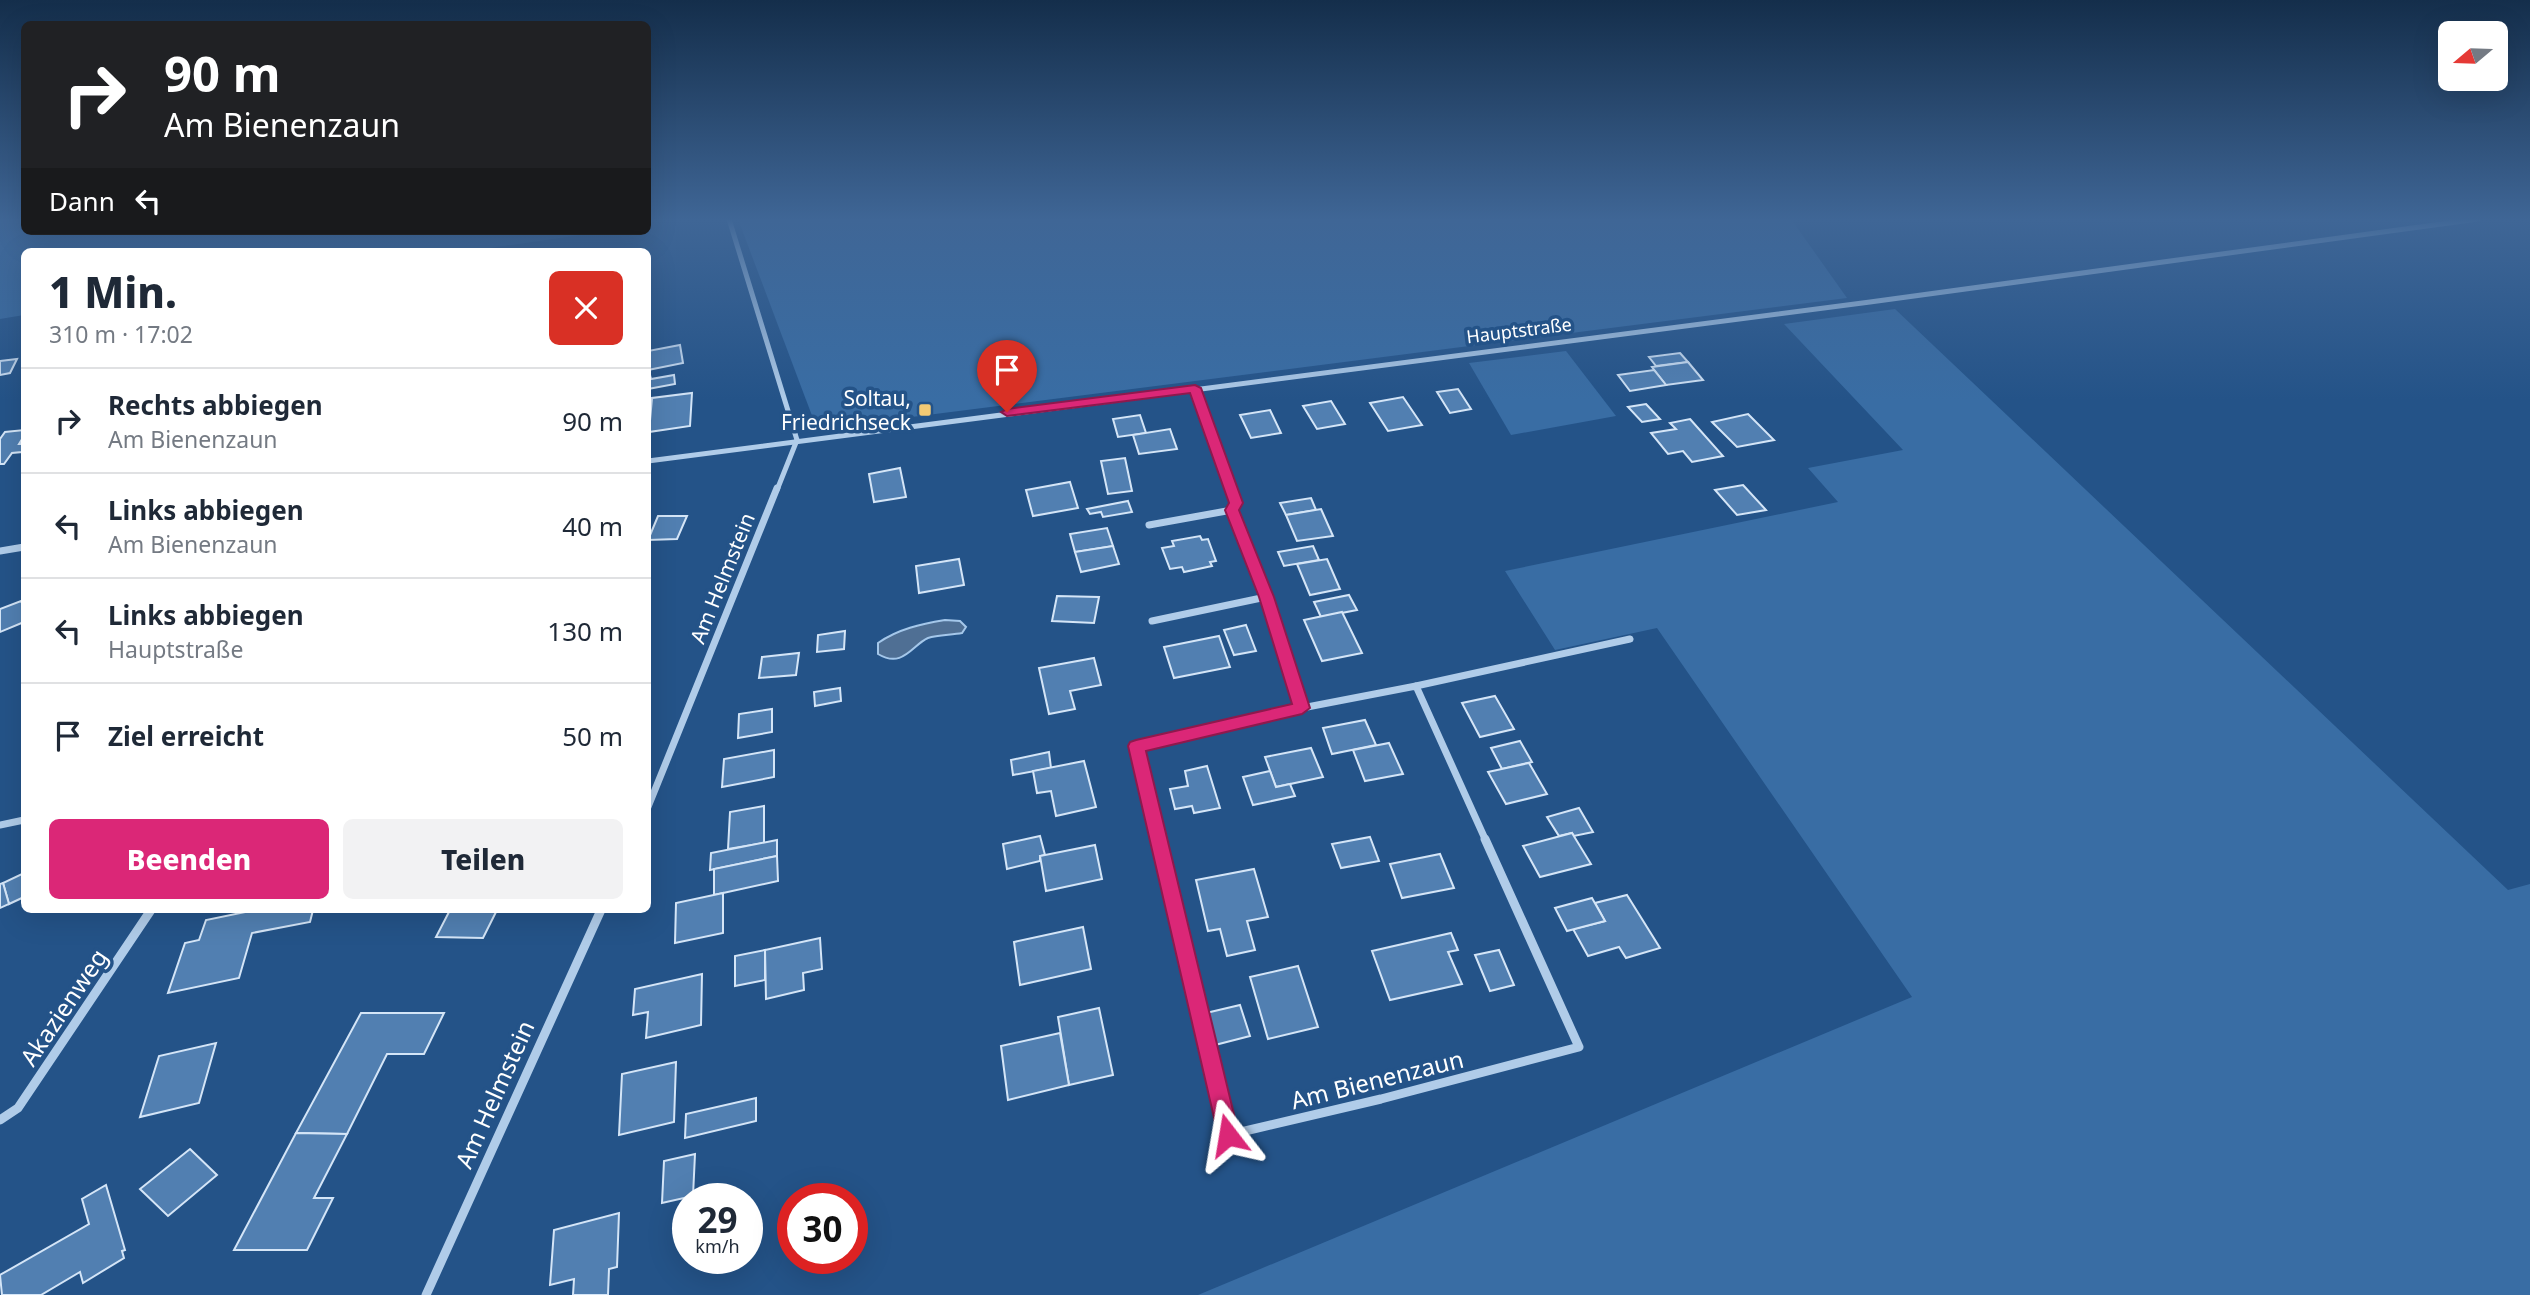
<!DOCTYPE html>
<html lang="de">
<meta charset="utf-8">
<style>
body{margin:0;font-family:"Noto Sans",sans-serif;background:#f2f2f3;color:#1f2937;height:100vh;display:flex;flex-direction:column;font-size:26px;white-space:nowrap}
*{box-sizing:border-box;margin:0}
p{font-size:23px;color:#747a83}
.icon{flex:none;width:38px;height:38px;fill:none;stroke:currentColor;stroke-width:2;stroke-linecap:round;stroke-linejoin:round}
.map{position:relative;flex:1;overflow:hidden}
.sheet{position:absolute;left:21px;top:248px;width:630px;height:665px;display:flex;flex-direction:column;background:#fff;border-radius:10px;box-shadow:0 7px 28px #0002}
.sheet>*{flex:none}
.hud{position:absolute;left:21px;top:21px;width:630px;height:214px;border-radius:10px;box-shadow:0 7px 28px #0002;background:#202124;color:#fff;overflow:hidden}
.needle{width:46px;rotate:251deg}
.controls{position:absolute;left:2438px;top:21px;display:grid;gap:14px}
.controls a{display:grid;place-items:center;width:70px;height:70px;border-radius:10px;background:#fff;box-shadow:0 7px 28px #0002;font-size:35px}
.speed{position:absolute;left:672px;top:1183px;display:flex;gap:14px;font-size:35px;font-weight:700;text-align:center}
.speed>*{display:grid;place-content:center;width:91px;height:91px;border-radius:50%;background:#fff;box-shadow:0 7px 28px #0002;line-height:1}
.speed small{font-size:18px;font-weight:400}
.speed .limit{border:10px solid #d22;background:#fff;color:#111}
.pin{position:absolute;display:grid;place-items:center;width:60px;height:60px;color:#fff;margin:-72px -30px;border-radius:50% 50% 50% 0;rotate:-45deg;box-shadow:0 0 7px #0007}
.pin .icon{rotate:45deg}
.me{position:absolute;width:77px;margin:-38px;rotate:346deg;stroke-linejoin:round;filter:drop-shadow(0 0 5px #0008)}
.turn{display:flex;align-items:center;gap:24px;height:147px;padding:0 28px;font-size:32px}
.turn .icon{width:91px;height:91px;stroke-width:2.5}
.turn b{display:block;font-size:49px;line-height:60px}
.then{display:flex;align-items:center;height:66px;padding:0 28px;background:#0003;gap:14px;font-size:26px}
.round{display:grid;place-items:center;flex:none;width:74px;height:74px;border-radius:10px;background:#f2f2f3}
.summary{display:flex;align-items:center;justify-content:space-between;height:119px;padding:0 28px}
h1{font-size:42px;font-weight:800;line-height:52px}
.action{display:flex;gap:14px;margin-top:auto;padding:14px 28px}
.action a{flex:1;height:80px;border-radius:10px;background:#db2777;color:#fff;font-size:28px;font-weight:800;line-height:80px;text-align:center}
.action a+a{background:#f2f2f3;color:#1f2937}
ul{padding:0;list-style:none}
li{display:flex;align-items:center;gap:21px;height:105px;padding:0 28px;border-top:2px solid #e0e1e3}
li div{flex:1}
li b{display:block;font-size:26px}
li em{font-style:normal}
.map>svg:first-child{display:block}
.green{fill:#396da4}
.water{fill:#4f6f94;stroke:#a4c7ea;stroke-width:2}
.building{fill:#517fb1;stroke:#d4e5f7;stroke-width:2}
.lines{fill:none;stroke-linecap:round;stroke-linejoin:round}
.minor-far2{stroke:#b0cce9;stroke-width:5}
.minor-far1{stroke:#b0cce9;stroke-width:7}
.minor{stroke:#b0cce9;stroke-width:9}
.route{fill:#db2777;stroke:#8e194d;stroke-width:2}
.poi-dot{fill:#f3ca74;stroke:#245388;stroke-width:2.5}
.labels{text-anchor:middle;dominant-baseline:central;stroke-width:7;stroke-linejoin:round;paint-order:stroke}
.far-street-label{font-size:18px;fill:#fff;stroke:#245388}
.poi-label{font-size:21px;fill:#fff;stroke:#245388;text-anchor:end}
.street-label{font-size:21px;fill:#fff;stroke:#245388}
.near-street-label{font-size:24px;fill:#fff;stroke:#245388}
</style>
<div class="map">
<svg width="2530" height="1295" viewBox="0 0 2530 1295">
<rect width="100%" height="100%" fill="#245388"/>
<!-- green -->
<g class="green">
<path d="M0,219h24v12h584l-146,21h-438v63l-24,4z"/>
<path d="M738,219h1053l56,79 -1030,131z"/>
<path d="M1895,309l613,581 22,-6v411h-1332l714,-298 -255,-369 -102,22 -50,-79 333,-69 -30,-34 95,-18 -119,-126z"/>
<path d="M1566,351l50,65 -105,19 -42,-72z"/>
</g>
<!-- water -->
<path class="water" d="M945,620l15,1 6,6 -4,6c-10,2 -24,2 -34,5 -16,7 -25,31 -50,16v-11c20,-14 43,-19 67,-23z"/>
<!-- building -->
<g class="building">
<path d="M680,345l3,18 -35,7v-19z"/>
<path d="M1680,353l8,9 -32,4 -7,-9z"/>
<path d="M17,359l-7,14 -10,2v-14z"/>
<path d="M1688,362l15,18 -37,5 -14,-18z"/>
<path d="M1654,370l12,15 -36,6 -12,-16z"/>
<path d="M648,375h2l1,4 23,-4 1,9 -27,5z"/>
<path d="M1458,389l13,20 -21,4 -13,-21z"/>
<path d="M692,393l-2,33 -41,6 3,-34z"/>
<path d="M1403,397l19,28 -34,6 -18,-28z"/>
<path d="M1331,401l14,23 -28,5 -14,-23z"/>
<path d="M1646,404l14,15 -18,3 -14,-15z"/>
<path d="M1270,410l11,23 -30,5 -11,-23z"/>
<path d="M1748,414l26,26 -37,7 -25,-25z"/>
<path d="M1140,415l6,18 -28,4 -5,-18z"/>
<path d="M1690,419l33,37 -31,6 -9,-11 -15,3 -17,-21 25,-4 -6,-6z"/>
<path d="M1170,429l7,20 -38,5 -6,-19z"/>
<path d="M24,430v6l-5,8h5l-2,8 -10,1 -8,11h-4v-25l5,-7z"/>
<path d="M1125,458l7,33 -24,3 -7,-33z"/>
<path d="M900,468l6,29 -32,5 -5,-28z"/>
<path d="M1070,482l8,26 -45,8 -7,-26z"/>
<path d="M1743,485l23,25 -29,5 -22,-25z"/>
<path d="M1311,498l5,12 -30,5 -6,-12z"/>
<path d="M1128,501l4,11 -29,5 -2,-5 -11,2 -3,-5z"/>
<path d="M1321,509l12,27 -36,5 -11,-26z"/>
<path d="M658,516h29l-10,23 -29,1z"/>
<path d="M1107,528l6,18 -38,6 -5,-18z"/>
<path d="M1200,536l2,4 6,-1 8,22 -6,1 2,4 -28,6 -2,-5 -12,2 -8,-21 12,-2 -2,-5z"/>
<path d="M1113,546l6,18 -38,8 -6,-20z"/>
<path d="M1313,546l6,14 -35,6 -6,-14z"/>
<path d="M959,559l5,26 -45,8 -3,-27z"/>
<path d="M1327,559l13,30 -30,6 -13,-31z"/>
<path d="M1349,595l8,15 -36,7 -7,-15z"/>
<path d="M1057,596l42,1 -5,26 -42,-2z"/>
<path d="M21,601l3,6v15l-24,10v-23z"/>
<path d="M1342,612l20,41 -40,8 -18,-41z"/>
<path d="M1246,625l10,26 -22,4 -10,-25z"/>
<path d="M845,631l-1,18 -27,3 1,-17z"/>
<path d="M1219,636l11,31 -56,11 -10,-31z"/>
<path d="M799,653l-3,22 -37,3 3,-21z"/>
<path d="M1094,658l7,27 -31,6 5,18 -26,5 -10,-46z"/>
<path d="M840,688l1,13 -26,5 -1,-14z"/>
<path d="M1495,696l19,33 -34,8 -18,-34z"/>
<path d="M772,709v23l-34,6 1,-24z"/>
<path d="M1365,720l11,25 -44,9 -9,-26z"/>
<path d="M1520,741l12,21 -30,7 -11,-21z"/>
<path d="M1389,743l14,31 -38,7 -12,-31z"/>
<path d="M1311,748l12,29 -47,10 -11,-30z"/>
<path d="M774,750v27l-52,10 2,-28z"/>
<path d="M1049,752l2,16 -38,7 -2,-15z"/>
<path d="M1084,761l12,46 -40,9 -5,-25 -14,2 -4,-22z"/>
<path d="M1529,763l18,31 -41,10 -18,-32z"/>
<path d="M1207,766l13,42 -26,5 -2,-7 -17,3 -5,-20 18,-3 -3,-15z"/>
<path d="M1270,771l6,16 14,-3 5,12 -42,9 -10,-28z"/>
<path d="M764,806v37l-36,6 2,-37z"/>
<path d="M1579,808l14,24 -19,4 -2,-3 -13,3 -12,-19z"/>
<path d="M1572,833l19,31 -51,13 -17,-31z"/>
<path d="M1040,836l5,19 -5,1v5l-33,8 -4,-25z"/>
<path d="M1370,837l9,24 -38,7 -9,-24z"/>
<path d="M777,840v16l-67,14 1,-17z"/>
<path d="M1095,845l7,34 -56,12 -6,-35z"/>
<path d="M1440,854l14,34 -52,10 -12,-34z"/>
<path d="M777,856l1,25 -64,14v-26z"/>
<path d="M1254,869l14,48 -21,4 8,29 -28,6 -7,-27 -12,2 -12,-51z"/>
<path d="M24,873v24l-15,7 -6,-21z"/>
<path d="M3,883l6,21 -9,4v-24z"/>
<path d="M723,893v40l-48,10 1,-40z"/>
<path d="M1627,895l33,53 -34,10 -7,-11 -31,9 -15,-27 32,-8 -10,-18z"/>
<path d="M1592,898l13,23 -38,10 -12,-23z"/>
<path d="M255,910h58l-3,12 -58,11 -13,45 -71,15 17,-50 14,-3 7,-20z"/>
<path d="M450,910h47l-14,28 -47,-1z"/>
<path d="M1083,927l8,42 -71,16 -6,-43z"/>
<path d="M1451,933l7,17 -10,2 14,32 -72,16 -18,-49z"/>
<path d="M820,938l2,31 -19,4 1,17 -38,9 -1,-49z"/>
<path d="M765,950v30l-30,6v-30z"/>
<path d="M1499,950l15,35 -24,6 -15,-36z"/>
<path d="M1298,966l20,61 -50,12 -18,-62z"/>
<path d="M702,974l-1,51 -55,13 2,-26 -15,3 2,-26z"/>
<path d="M1240,1005l10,31 -35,9 -9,-32z"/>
<path d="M1099,1008l14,67 -44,10 -11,-68z"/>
<path d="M361,1013h83l-20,41h-37l-40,80 -51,-1z"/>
<path d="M1060,1033l9,52 -61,15 -7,-54z"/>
<path d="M216,1043l-17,60 -59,14 19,-61z"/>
<path d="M676,1062l-2,60 -55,13 3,-61z"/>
<path d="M756,1098v23l-71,17 1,-24z"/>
<path d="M296,1133l51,1 -33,64h19l-26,52h-73z"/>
<path d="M190,1149l27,26 -49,41 -28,-27z"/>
<path d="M695,1154l-2,42 -31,7 2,-42z"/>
<path d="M106,1185l19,65 -3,1 2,7 -41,25 -3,-11 -39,23h-39l-2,-20 89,-51 -7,-25z"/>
<path d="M619,1213l-2,54 -8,2 -1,26h-35l1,-16 -24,6 4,-55z"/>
</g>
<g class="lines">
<!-- minor-far2 -->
<g class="minor-far2">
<path d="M729,219l68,221"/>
<path d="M1195,388l36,102"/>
<path d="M648,461l1222,-159 608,-83"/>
<path d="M777,490l20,-50"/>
</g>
<!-- minor-far1 -->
<g class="minor-far1">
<path d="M1231,488l5,15 -4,7 34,87 36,111"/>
<path d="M1149,525l83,-15"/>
<path d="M0,551l24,-4"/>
<path d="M1152,621l114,-24"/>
<path d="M1416,686l214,-47"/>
<path d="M648,807l129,-319"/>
<path d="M0,825l24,-5"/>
<path d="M1158,841l-22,-95 166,-38 114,-22 70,155"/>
</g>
<!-- minor -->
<g class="minor">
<path d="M1158,839l70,296 153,-36 198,-52 -94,-208"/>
<path d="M0,1120l18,-12 133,-198"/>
<path d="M426,1295l175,-385"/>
</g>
</g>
<!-- sky -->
<linearGradient id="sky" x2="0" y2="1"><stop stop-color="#142e4b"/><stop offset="0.55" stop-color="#3f6696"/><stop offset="1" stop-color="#3f6696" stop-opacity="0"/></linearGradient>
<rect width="2530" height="400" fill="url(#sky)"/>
<!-- route -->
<path class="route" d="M1195,385l6,3 42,115 -4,7 35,87 36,111 -8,6 -156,37 93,384 -3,7 -8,3 -7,-3 -3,-7 -90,-389 2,-4 6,-2 156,-36 -33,-107 -34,-87 4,-7 -39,-110 -183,23 -6,-4 6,-3z"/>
<!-- markers -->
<rect class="poi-dot" x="918" y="403" width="14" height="14" rx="3.5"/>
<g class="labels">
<!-- far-street labels -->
<g class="far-street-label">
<text transform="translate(1519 330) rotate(-7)">Hauptstraße</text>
</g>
<!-- poi labels -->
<g class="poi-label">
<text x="911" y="398">Soltau,<tspan x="911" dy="24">Friedrichseck</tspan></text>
</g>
<!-- street labels -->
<g class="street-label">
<text transform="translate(722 578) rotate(-68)">Am Helmstein</text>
</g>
<!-- near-street labels -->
<g class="near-street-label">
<text transform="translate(63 1007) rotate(-56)">Akazienweg</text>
<text transform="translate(1377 1079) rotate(-14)">Am Bienenzaun</text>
<text transform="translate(494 1094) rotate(-66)">Am Helmstein</text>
</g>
</g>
</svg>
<div class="controls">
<a><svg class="needle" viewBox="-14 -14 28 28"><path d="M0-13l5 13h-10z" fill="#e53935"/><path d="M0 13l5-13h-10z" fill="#747a83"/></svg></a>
</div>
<div class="speed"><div>29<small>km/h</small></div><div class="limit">30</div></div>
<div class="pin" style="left:1007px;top:412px;background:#d93025"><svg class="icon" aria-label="arrive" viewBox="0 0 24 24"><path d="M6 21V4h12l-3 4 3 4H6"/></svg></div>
<svg class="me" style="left:1228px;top:1135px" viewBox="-20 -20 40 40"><path d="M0-17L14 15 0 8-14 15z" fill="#db2777" stroke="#fff" stroke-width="4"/></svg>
<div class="hud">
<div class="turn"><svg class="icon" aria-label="right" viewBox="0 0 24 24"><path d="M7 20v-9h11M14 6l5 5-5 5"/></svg><div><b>90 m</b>Am Bienenzaun</div></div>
<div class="then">Dann<svg class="icon" aria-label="left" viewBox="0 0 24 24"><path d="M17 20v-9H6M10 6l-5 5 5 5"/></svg></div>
</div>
<section class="sheet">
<div class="summary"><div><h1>1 Min.</h1><p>310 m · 17:02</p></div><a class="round" style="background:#d93025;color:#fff"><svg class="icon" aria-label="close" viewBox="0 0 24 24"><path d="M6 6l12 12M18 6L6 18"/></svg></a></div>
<ul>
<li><svg class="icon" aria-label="right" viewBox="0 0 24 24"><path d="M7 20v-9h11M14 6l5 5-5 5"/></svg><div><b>Rechts abbiegen</b><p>Am Bienenzaun</p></div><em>90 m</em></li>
<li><svg class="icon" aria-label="left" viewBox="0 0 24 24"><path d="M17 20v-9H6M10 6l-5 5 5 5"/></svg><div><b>Links abbiegen</b><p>Am Bienenzaun</p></div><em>40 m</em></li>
<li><svg class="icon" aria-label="left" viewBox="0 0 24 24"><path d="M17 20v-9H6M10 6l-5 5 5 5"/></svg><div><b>Links abbiegen</b><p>Hauptstraße</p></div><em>130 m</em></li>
<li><svg class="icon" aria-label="arrive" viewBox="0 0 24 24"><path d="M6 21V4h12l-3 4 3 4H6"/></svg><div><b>Ziel erreicht</b></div><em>50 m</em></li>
</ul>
<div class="action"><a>Beenden</a><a>Teilen</a></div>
</section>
</div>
